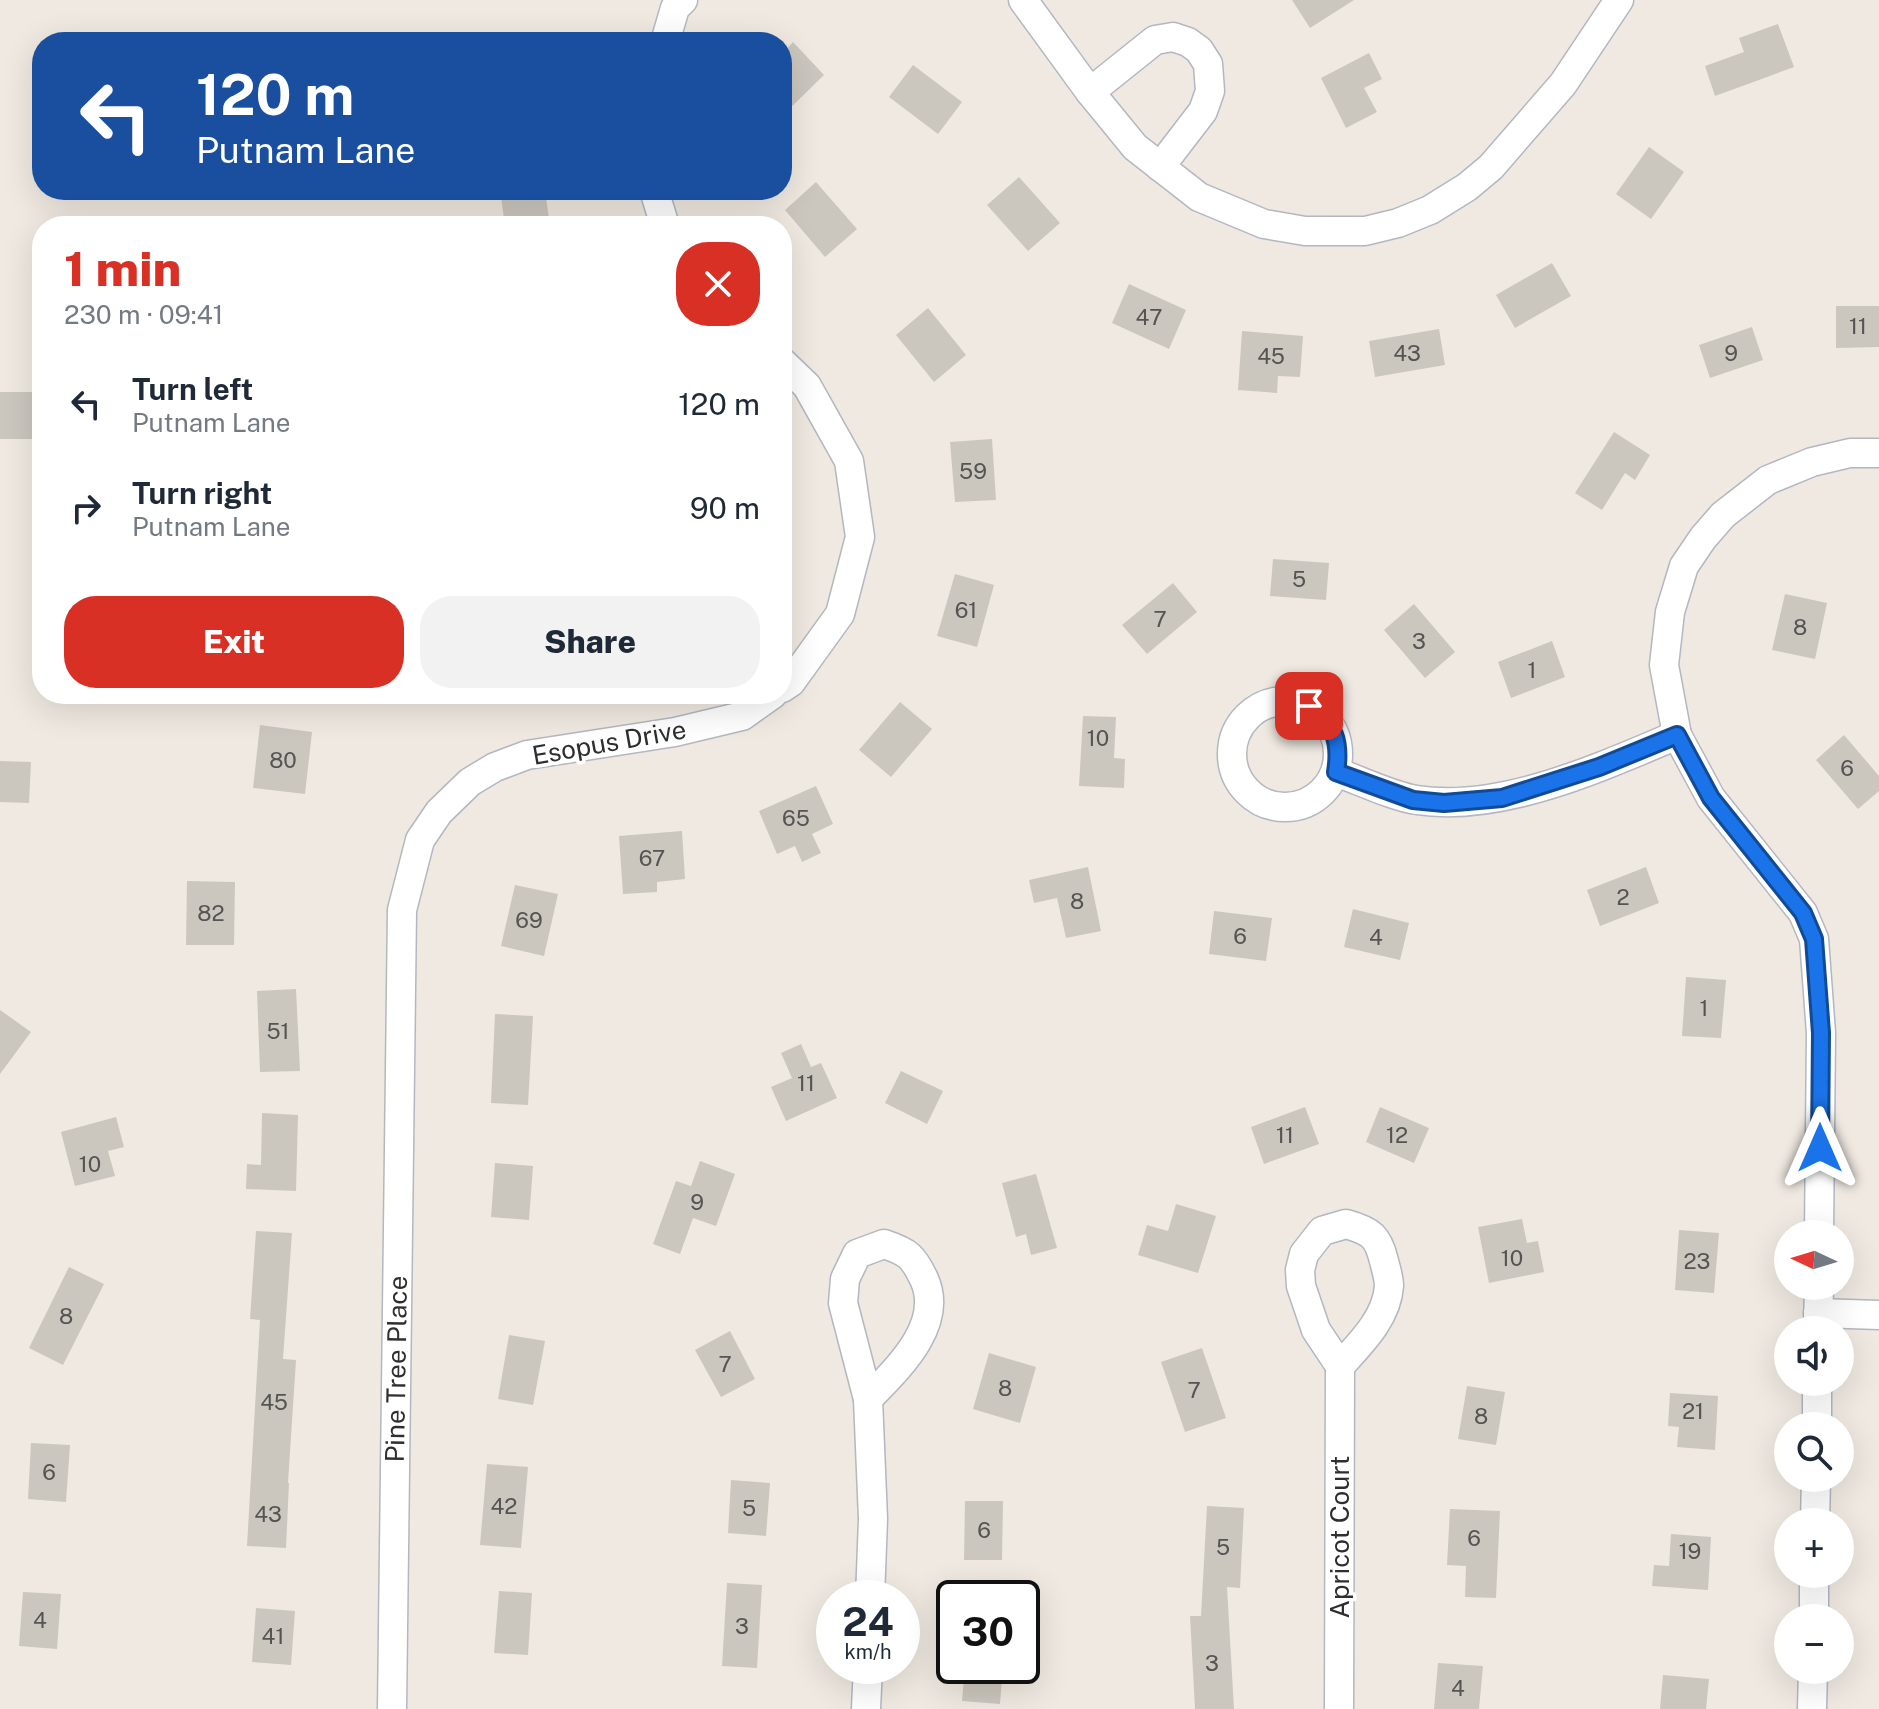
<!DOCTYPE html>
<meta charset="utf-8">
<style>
body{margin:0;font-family:"Public Sans",sans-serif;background:#f2f2f3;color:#1f2937;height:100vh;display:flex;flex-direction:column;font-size:30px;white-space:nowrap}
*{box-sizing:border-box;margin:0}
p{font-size:26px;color:#747a83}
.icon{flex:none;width:44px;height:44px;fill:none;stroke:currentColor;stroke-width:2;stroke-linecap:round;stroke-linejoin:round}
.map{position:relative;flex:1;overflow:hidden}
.details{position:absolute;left:32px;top:216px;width:760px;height:488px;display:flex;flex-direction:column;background:#fff;border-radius:32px;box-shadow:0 8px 32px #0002}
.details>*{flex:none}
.banner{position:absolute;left:32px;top:32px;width:760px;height:168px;border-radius:32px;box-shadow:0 8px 32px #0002;background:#1a4fa0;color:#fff;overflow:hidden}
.needle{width:52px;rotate:274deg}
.tools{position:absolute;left:1774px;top:1220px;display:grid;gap:16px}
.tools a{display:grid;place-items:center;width:80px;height:80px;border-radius:50%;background:#fff;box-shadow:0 8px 32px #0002;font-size:40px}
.speed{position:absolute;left:816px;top:1580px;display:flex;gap:16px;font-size:40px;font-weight:700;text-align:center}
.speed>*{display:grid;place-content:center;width:104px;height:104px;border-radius:50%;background:#fff;box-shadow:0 8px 32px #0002;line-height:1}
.speed small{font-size:20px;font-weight:400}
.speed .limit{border:4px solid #111;border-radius:12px;background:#fff;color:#111}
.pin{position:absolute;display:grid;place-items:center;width:68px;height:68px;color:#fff;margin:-34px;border-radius:16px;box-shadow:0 4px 12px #0006}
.me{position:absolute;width:88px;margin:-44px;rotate:0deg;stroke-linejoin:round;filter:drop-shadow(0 0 6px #0008)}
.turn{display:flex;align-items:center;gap:28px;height:168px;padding:0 32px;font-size:36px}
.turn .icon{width:104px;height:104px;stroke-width:2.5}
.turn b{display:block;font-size:56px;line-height:68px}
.round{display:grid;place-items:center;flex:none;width:84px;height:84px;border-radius:32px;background:#f2f2f3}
.overview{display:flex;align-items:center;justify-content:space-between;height:136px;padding:0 32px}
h1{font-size:48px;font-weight:800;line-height:60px;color:#d93025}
.cta{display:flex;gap:16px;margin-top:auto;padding:16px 32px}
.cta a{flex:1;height:92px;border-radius:32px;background:#d93025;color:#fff;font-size:32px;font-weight:800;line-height:92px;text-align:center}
.cta a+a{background:#f2f2f3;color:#1f2937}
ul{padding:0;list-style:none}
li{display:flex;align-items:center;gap:24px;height:104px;padding:0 32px}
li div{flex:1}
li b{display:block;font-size:30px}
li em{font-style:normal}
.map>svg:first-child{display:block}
.building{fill:#cbc7bf}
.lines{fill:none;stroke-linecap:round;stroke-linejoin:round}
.street-casing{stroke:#b4b7c1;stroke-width:31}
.street{stroke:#fff;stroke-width:28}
.route-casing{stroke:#114b97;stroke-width:20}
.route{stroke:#1a73e8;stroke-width:14}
.labels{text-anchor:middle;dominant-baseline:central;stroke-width:7;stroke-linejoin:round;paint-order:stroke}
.number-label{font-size:22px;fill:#555452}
.street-label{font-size:26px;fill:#2e2e2e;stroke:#fff}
</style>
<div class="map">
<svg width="1879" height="1709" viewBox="0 0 1879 1709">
<rect width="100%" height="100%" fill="#efe9e1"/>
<!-- building -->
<g class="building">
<path d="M1292,0h62l-44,28z"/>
<path d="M1778,24l16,43 -79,29 -10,-30 39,-14 -5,-14z"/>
<path d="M793,42l31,33 -42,41v-62z"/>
<path d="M1369,53l13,26 -18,9 13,24 -31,16 -25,-50z"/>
<path d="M913,65l49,37 -24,32 -49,-37z"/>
<path d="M1649,147l35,25 -33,47 -35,-25z"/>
<path d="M1019,177l41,46 -32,28 -41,-46z"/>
<path d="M816,182l41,47 -32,28 -40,-47z"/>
<path d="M500,190h45l5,36h-45z"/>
<path d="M1552,263l19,33 -56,32 -19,-33z"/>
<path d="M1129,284l57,26 -17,39 -57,-26z"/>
<path d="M1836,306h43v41l-43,1z"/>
<path d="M928,308l38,47 -32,27 -38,-47z"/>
<path d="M1752,327l11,33 -53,18 -11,-33z"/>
<path d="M1439,329l6,36 -70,12 -6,-36z"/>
<path d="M1242,331l61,5 -3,41 -22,-1 -1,17 -39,-3z"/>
<rect x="0" y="392" width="34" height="47"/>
<path d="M1614,432l36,23 -15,25 -10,-7 -23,37 -27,-17z"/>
<path d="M992,439l4,61 -41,2 -5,-60z"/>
<path d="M1273,559l56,4 -3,37 -56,-4z"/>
<path d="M955,574l39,11 -17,62 -40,-11z"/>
<path d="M1173,583l24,29 -50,42 -25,-29z"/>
<path d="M1785,594l42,9 -12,56 -43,-9z"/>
<path d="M1414,604l41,48 -30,26 -41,-48z"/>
<path d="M1552,641l13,36 -54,21 -13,-36z"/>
<path d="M900,702l32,27 -41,48 -32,-27z"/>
<path d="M1083,716l33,1 -2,41 11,1 -1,29 -45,-2z"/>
<path d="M260,725l52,7 -7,62 -52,-6z"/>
<path d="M1844,735l35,41v15l-21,18 -42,-49z"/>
<path d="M0,761l31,1 -2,41 -29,-1z"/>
<path d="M816,786l17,38 -21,10 9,19 -19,9 -7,-16 -18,8 -18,-43z"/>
<path d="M682,831l3,48 -28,3v10l-34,2 -4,-58z"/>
<path d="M1088,867l13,64 -35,7 -9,-40 -23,5 -5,-23z"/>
<path d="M1646,867l13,36 -59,23 -13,-36z"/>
<path d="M187,881l48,1 -1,63h-48z"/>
<path d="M515,885l43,9 -14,62 -43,-10z"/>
<path d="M1353,909l56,14 -9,37 -56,-13z"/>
<path d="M1214,911l58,7 -6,43 -57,-7z"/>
<path d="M1686,977l40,3 -5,58 -39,-2z"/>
<path d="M296,989l4,82 -40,1 -3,-81z"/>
<path d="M0,1010l31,22 -31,42z"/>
<path d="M495,1014l38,2 -5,89 -37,-2z"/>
<path d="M801,1044l10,23 10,-4 16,35 -51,23 -15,-34 21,-9 -11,-25z"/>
<path d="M901,1071l42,20 -16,33 -42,-21z"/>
<path d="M1305,1107l14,37 -55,20 -13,-37z"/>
<path d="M1380,1107l49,21 -15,35 -48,-21z"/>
<path d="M262,1113l36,2 -2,76 -50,-2 1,-25 14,1z"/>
<path d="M116,1117l8,30 -16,4 7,25 -40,10 -14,-54z"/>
<path d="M700,1161l35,13 -19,52 -23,-8 -13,36 -27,-10 23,-63 15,5z"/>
<path d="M495,1163l38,3 -4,54 -38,-3z"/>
<path d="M1036,1174l21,74 -26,7 -5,-21 -10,3 -14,-54z"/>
<path d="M1176,1204l40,12 -18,57 -60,-18 9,-30 21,6z"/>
<path d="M1522,1219l5,24 11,-2 6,31 -55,11 -11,-56z"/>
<path d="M1679,1230l40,3 -5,60 -39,-3z"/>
<path d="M256,1231l36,2 -9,126 13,1 -8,123h1l-3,65 -39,-2 13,-226 -10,-1z"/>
<path d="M69,1267l35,17 -41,81 -34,-17z"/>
<path d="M730,1331l25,48 -34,18 -26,-47z"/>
<path d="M509,1335l36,6 -12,64 -35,-6z"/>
<path d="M1202,1348l24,70 -41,14 -24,-70z"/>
<path d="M989,1353l47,14 -16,56 -47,-14z"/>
<path d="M1467,1386l38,6 -9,53 -38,-6z"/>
<path d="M1670,1393l48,3 -3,54 -38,-3 2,-20 -11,-1z"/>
<path d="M31,1443l39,2 -4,57 -38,-3z"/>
<path d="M487,1464l41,3 -7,81 -41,-3z"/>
<path d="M731,1480l39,3 -4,53 -38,-3z"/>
<path d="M965,1501h38l-1,59h-38z"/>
<path d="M1207,1506l37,2 -4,80 -13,-1 7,122h-39l-5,-93h11z"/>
<path d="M1450,1509l50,2 -4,87 -31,-1 1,-31 -19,-1z"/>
<path d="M1671,1534l40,3 -3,53 -56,-4 2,-21 15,1z"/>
<path d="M727,1583l35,2 -5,83 -35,-2z"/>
<path d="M499,1591l33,2 -4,62 -34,-2z"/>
<path d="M23,1592l38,2 -4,55 -38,-3z"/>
<path d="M256,1608l39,3 -4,54 -39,-3z"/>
<path d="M1438,1663l45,3 -4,43h-45z"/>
<path d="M965,1666h38l-3,38 -38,-3z"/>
<path d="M1663,1675l46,4 -3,30h-46z"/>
</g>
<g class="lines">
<defs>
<g id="street">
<path d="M1023,0l67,92 45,55 64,50 65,27 41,7h60l33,-8 32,-13 37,-23 24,-20 72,-83 56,-84"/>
<path d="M665,42l10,-34 8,-8"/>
<path d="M1090,92l65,-52 18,-3 15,5 11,8 9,14 2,27 -7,20 -43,56"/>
<path d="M654,190l11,36"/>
<path d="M782,362l25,24 42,75 11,76 -20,77 -49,68 -9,6"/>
<circle cx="1285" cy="754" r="53"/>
<path d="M1336,772c23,8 58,25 81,28 84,13 184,-33 260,-65"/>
<path d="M1346,1224c25,7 32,12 38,37 2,8 5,17 5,25 -2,32 -29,58 -49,80l-24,-36 -15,-44 -1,-16 4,-16 18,-23z"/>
<path d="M1819,1234l2,-201 -7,-94 -11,-26 -92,-115 -34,-63 -13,-70 6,-53 14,-46 19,-28 20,-23 45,-35 44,-18 38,-9h29"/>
<path d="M884,1244c24,8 29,12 40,35 21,46 -27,90 -56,120l-25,-96 2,-24 12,-25z"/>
<path d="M1818,1313l61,2"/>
<path d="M1818,1329l1,-43"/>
<path d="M868,1399l5,120 -3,79"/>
<path d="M1817,1426v-44"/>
<path d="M1815,1522l1,-44"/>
<path d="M1814,1618v-44"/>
<path d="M392,1709l10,-799 18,-70 19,-28 31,-30 25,-15 32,-12 148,-23 67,-16 31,-22"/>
<path d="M866,1709l2,-43"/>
<path d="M1339,1709l1,-343"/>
<path d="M1812,1709l1,-39"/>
</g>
</defs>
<!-- street casing -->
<use href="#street" class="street-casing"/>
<!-- street -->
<use href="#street" class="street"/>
</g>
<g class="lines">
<defs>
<path id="route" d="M1309,706c25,17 32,35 27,66l77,28 31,3 58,-5 97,-31 78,-32 34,63 92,115 11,26 7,94 -1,115"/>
</defs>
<!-- route casing -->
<use href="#route" class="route-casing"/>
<!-- route -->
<use href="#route" class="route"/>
</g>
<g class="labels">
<!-- number labels -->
<g class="number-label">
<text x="1149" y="317">47</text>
<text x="1858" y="326">11</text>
<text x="1407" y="353">43</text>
<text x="1731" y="353">9</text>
<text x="1271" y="356">45</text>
<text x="973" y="471">59</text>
<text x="1299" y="579">5</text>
<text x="966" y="610">61</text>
<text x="1160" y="619">7</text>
<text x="1800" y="627">8</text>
<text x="1419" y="641">3</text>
<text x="1532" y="670">1</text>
<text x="1098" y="738">10</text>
<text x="283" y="760">80</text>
<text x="1847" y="768">6</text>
<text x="796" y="818">65</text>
<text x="652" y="858">67</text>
<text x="1623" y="897">2</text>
<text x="1077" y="901">8</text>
<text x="211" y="913">82</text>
<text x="529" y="920">69</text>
<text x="1240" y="936">6</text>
<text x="1376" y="937">4</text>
<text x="1704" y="1008">1</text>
<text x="278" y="1031">51</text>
<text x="806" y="1083">11</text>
<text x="1285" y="1135">11</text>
<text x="1397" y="1135">12</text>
<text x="90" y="1164">10</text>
<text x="697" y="1202">9</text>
<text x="1512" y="1258">10</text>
<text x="1697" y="1261">23</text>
<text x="66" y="1316">8</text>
<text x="725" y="1364">7</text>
<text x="1005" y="1388">8</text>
<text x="1194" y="1390">7</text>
<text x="274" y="1402">45</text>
<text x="1693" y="1411">21</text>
<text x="1481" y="1416">8</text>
<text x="49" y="1472">6</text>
<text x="504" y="1506">42</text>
<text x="749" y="1508">5</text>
<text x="268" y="1514">43</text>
<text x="984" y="1530">6</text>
<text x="1474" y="1538">6</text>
<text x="1223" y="1547">5</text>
<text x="1690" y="1551">19</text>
<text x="40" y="1620">4</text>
<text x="742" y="1626">3</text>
<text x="273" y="1636">41</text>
<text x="1212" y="1663">3</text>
<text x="1458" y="1688">4</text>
</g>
<!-- street labels -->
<g class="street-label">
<text transform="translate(609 742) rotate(-10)">Esopus Drive</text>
<text transform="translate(396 1369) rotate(-89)">Pine Tree Place</text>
<text transform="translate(1339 1537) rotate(-90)">Apricot Court</text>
</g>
</g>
</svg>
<div class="tools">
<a><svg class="needle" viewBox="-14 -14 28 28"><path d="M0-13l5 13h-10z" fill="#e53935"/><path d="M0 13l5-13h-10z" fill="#747a83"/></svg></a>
<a><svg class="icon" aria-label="sound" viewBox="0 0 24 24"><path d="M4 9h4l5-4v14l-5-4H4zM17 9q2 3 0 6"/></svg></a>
<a><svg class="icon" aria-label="search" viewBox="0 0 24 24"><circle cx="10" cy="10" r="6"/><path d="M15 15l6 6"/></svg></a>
<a>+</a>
<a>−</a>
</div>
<div class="speed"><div>24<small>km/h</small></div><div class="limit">30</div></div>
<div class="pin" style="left:1309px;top:706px;background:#d93025"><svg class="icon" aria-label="arrive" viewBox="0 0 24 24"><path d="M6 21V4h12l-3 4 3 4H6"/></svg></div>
<svg class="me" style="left:1820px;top:1148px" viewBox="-20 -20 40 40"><path d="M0-17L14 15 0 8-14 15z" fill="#1a73e8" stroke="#fff" stroke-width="4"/></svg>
<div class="banner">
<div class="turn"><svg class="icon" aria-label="left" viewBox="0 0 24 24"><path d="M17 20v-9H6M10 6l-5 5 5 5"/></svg><div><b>120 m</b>Putnam Lane</div></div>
</div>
<section class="details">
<div class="overview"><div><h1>1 min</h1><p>230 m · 09:41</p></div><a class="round" style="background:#d93025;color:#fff"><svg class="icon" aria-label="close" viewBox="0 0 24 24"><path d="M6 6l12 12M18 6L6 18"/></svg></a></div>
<ul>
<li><svg class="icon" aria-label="left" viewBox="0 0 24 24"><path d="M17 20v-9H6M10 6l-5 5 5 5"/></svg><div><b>Turn left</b><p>Putnam Lane</p></div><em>120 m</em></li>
<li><svg class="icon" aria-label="right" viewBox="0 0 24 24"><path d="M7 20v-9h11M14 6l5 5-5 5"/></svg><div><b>Turn right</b><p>Putnam Lane</p></div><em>90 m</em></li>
</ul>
<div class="cta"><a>Exit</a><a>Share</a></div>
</section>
</div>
